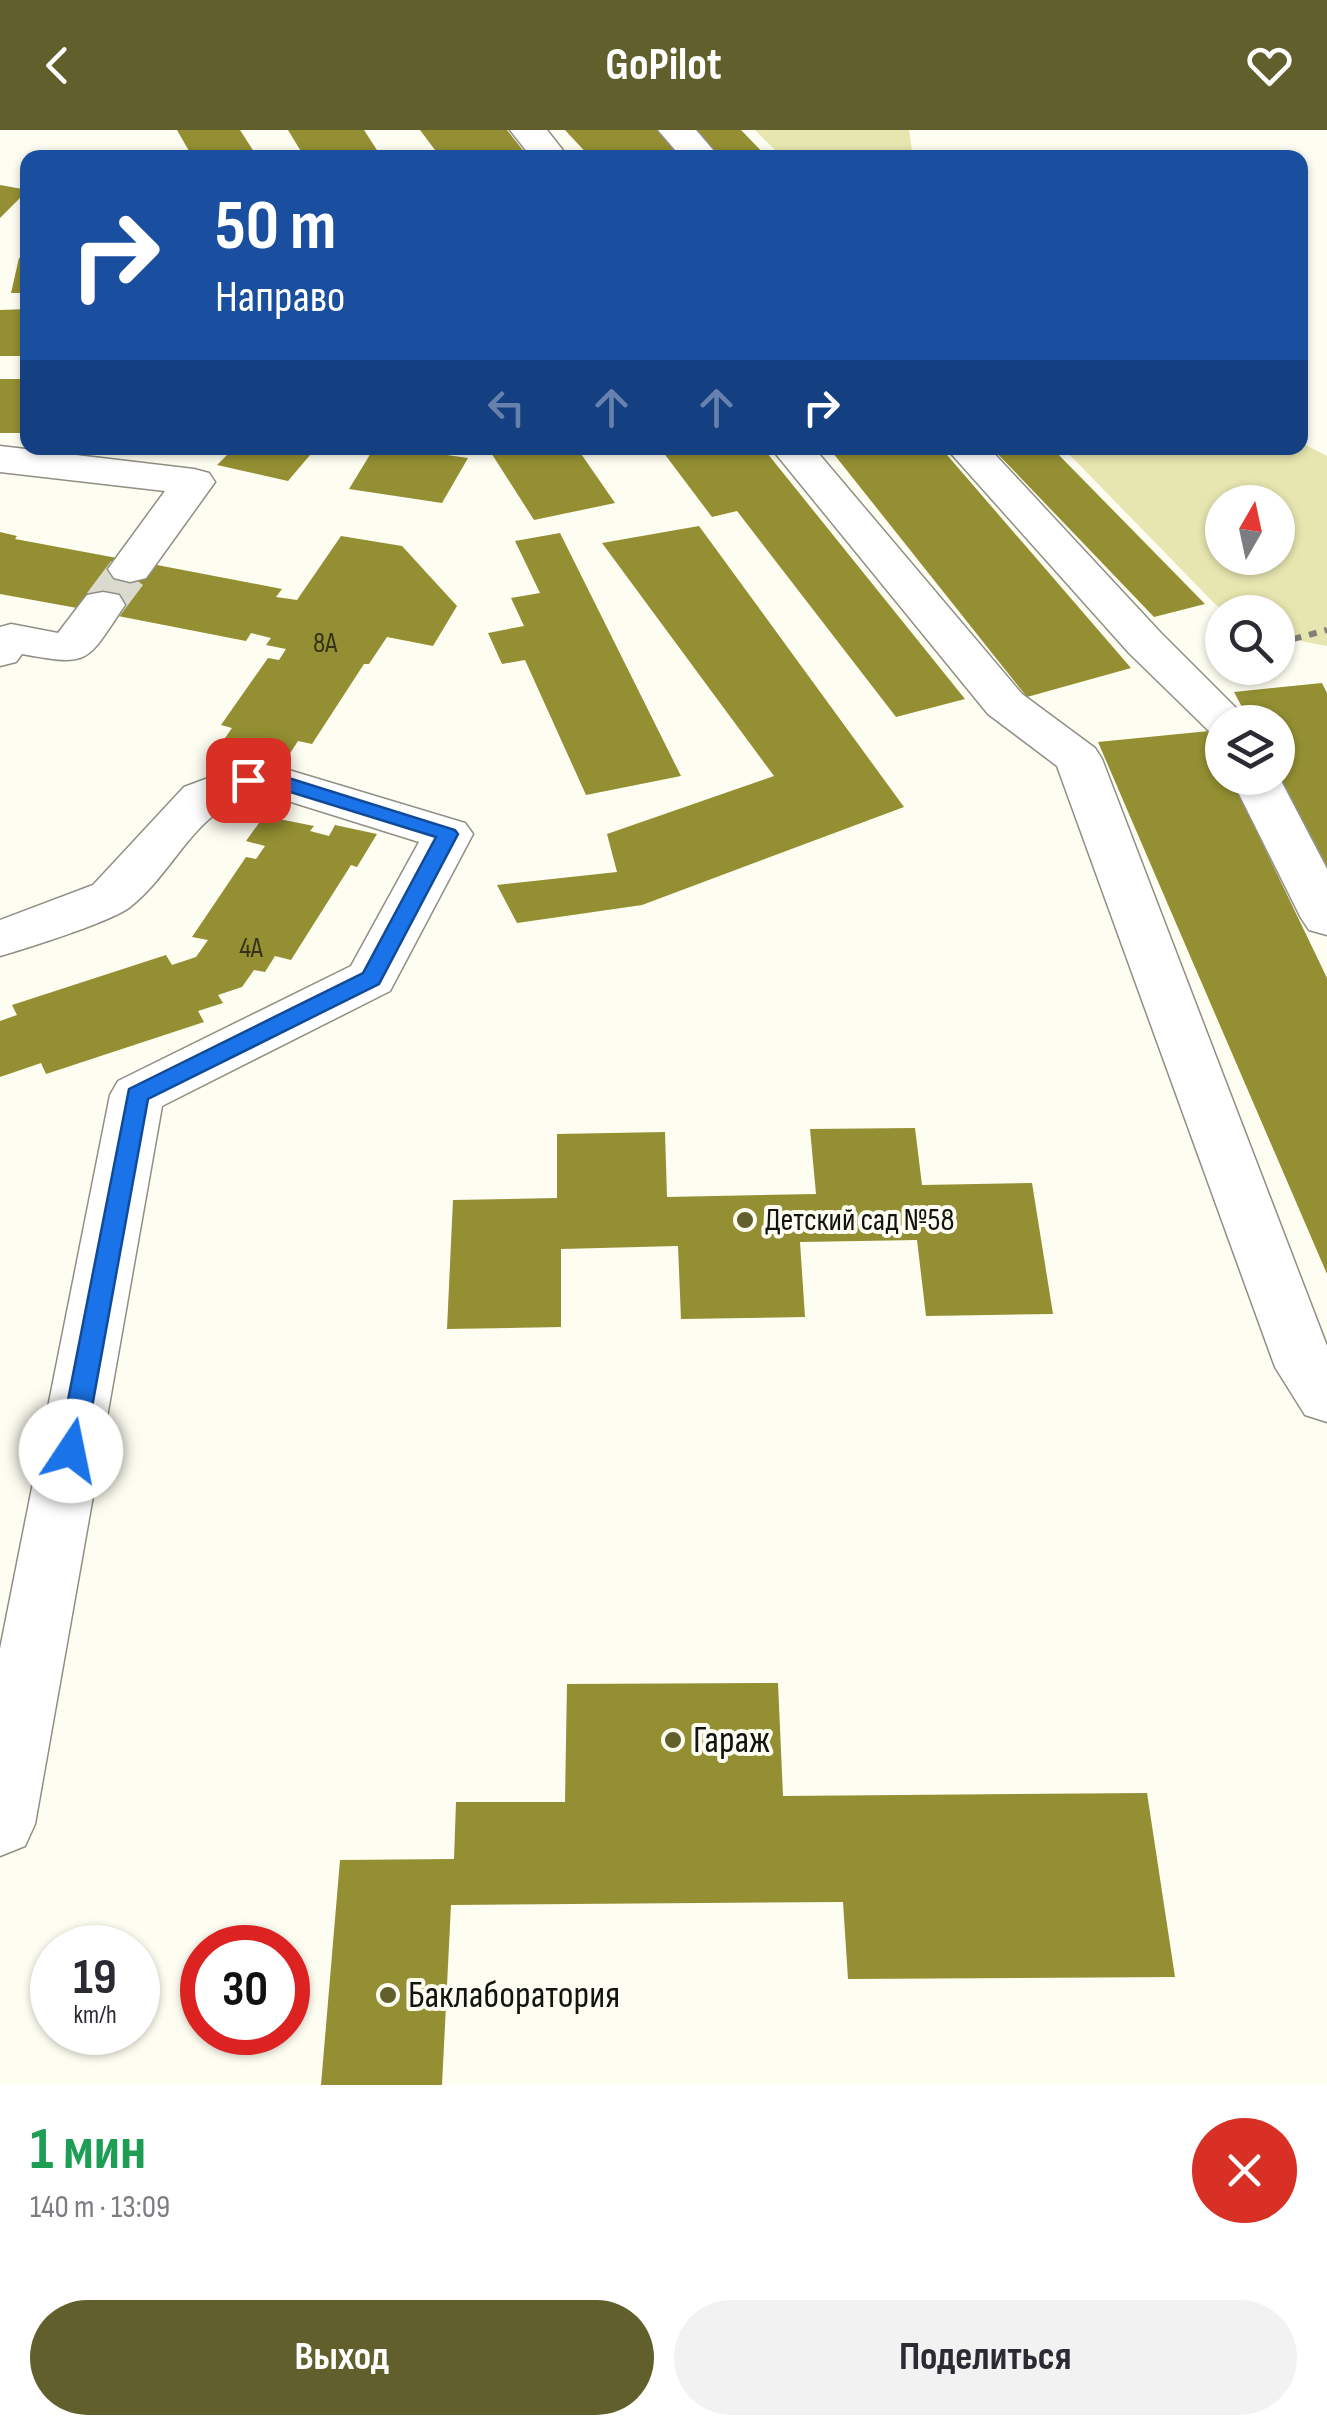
<!DOCTYPE html>
<html lang="ru">
<meta charset="utf-8">
<style>
body{margin:0;font-family:"Sofia Sans Condensed",sans-serif;background:#f2f2f3;color:#2b2b33;height:100vh;display:flex;flex-direction:column;font-size:38px;white-space:nowrap}
*{box-sizing:border-box;margin:0}
p{font-size:32px;color:#7c7c81}
.icon{flex:none;width:55px;height:55px;fill:none;stroke:currentColor;stroke-width:2;stroke-linecap:round;stroke-linejoin:round}
.map{position:relative;height:1955px;overflow:hidden}
.drawer{display:flex;flex-direction:column;background:#fff;flex:1}
.drawer>*{flex:none}
.guide{position:absolute;left:20px;top:20px;width:1288px;height:305px;border-radius:20px;box-shadow:0 2px 8px #0004;background:#1a4fa0;color:#fff;overflow:hidden}
.needle{width:65px;rotate:9deg}
.buttons{position:absolute;left:1205px;top:355px;display:grid;gap:20px}
.buttons a{display:grid;place-items:center;width:90px;height:90px;border-radius:50%;background:#fff;box-shadow:0 2px 8px #0004;font-size:50px}
.speed{position:absolute;left:30px;top:1795px;display:flex;gap:20px;font-size:50px;font-weight:700;text-align:center}
.speed>*{display:grid;place-content:center;width:130px;height:130px;border-radius:50%;background:#fff;box-shadow:0 2px 8px #0004;line-height:1}
.speed small{font-size:25px;font-weight:400}
.speed .limit{border:15px solid #d22;background:#fff;color:#111}
.pin{position:absolute;display:grid;place-items:center;width:85px;height:85px;color:#fff;margin:-42px;border-radius:20px;box-shadow:0 5px 15px #0006}
.me{position:absolute;width:110px;margin:-55px;rotate:11deg;stroke-linejoin:round;filter:drop-shadow(0 0 8px #0008)}
.turn{display:flex;align-items:center;gap:35px;height:210px;padding:0 30px;font-size:45px}
.turn .icon{width:130px;height:130px;stroke-width:2.5}
.turn b{display:block;font-size:70px;line-height:85px}
.lanes{display:flex;align-items:center;height:95px;padding:0 30px;background:#0003;justify-content:center;gap:50px;direction:ltr}
.lanes .off{opacity:.35}
.round{display:grid;place-items:center;flex:none;width:105px;height:105px;border-radius:52px;background:#f2f2f3}
.overview{display:flex;align-items:center;justify-content:space-between;height:170px;padding:0 30px}
h1{font-size:60px;font-weight:700;line-height:75px;color:#1e9e55}
.button{display:flex;gap:20px;margin-top:auto;padding:20px 30px}
.button a{flex:1;height:115px;border-radius:60px;background:#615f2b;color:#fff;font-size:40px;font-weight:700;line-height:115px;text-align:center}
.button a+a{background:#f2f2f3;color:#2b2b33}
header{display:flex;justify-content:space-between;align-items:center;height:130px;padding:0 30px;background:#615f2b;color:#fff;font-size:45px;font-weight:700}
.map>svg:first-child{display:block}
.green{fill:#e7e6b0;fill-rule:evenodd}
.building{fill:#938f32}
.lines{fill:none;stroke-linecap:round;stroke-linejoin:round}
.minor-tunnel{stroke:#dadacf;stroke-width:40;stroke-dasharray:40 20;stroke-linecap:butt}
.minor-casing{stroke:#8f8f85;stroke-width:3}
.path{stroke:#808078;stroke-width:6;stroke-dasharray:8 8;stroke-linecap:butt}
.minor{fill:#fff;fill-rule:evenodd}
.route{fill:#1a73e8;stroke:#114b97;stroke-width:2.5}
.poi-dot{fill:#615f2b;stroke:#fdfdf1;stroke-width:4}
.labels{text-anchor:middle;dominant-baseline:central;stroke-width:8;stroke-linejoin:round;paint-order:stroke}
.number-label{font-size:28px;fill:#333218}
.poi-label{font-size:32px;fill:#13130f;stroke:#fdfdf1;text-anchor:start}
.near-poi-label{font-size:38px;fill:#13130f;stroke:#fdfdf1;text-anchor:start}
</style>
<header><svg class="icon" aria-label="back" viewBox="0 0 24 24"><path d="M15 5l-7 7 7 7"/></svg>GoPilot<svg class="icon" aria-label="heart" viewBox="0 0 24 24"><path d="M12 20l-8-8c-3-5 5-10 8-4 3-6 11-1 8 4z"/></svg></header>
<div class="map">
<svg width="1327" height="1955" viewBox="0 0 1327 1955">
<rect width="100%" height="100%" fill="#fdfdf1"/>
<!-- green -->
<g class="green">
<path d="M755,0h154l4,27h-131z"/>
<path d="M1300,312l27,14v190l-49,-9v-25h-52l-10,-7 -153,-157h237zM1222,372h56v56h-56z"/>
</g>
<!-- building -->
<g class="building">
<path d="M177,0h63l18,28h-65z"/>
<path d="M288,0h76l18,28h-77z"/>
<path d="M420,0h87l22,28h-88z"/>
<path d="M565,0h92l26,28h-92z"/>
<path d="M691,0h50l27,28h-51z"/>
<path d="M0,55l28,5 -28,28z"/>
<path d="M19,128h9v35h-17z"/>
<path d="M28,179v47h-28v-46z"/>
<path d="M0,249h28v32l-7,22h-21z"/>
<path d="M234,318h82l-28,33 -71,-16z"/>
<path d="M374,318h77l-4,7 21,3 -26,45 -93,-14z"/>
<path d="M488,318h89l38,55 -81,17z"/>
<path d="M660,318h103l202,251 -69,18 -159,-206 -25,6z"/>
<path d="M829,318h112l190,220 -104,29z"/>
<path d="M992,318h60l153,156 -51,13z"/>
<path d="M699,396l205,281 -262,98 -125,18 -20,-38 120,-13 -10,-38 167,-58 -172,-233z"/>
<path d="M0,402l17,4 -2,3 102,19 -6,7 40,8 6,-8 125,24 -6,8 21,3 44,-64 61,10 55,60 -24,40 -46,-9 -18,27h-5l-52,80 -14,-3 -9,14 -66,-14 9,-13 -11,-3 47,-67 11,2 7,-11 -20,-4 5,-7 -20,-5 -5,8 -128,-25 6,-7 -42,-8 -5,7 -77,-14z"/>
<path d="M560,403l121,243 -95,19 -61,-135 -23,4 -14,-31 36,-7 -13,-28 29,-5 -25,-52z"/>
<path d="M1322,553l5,10v173l-49,-93v-51h-28l-16,-30z"/>
<path d="M1209,601l13,29v18h9l96,200v296l-229,-532z"/>
<path d="M264,686l50,10 -4,5 19,5 6,-11 42,9 -20,33 -6,-2 -60,95 -16,-4 -10,16 -11,-2 -12,17 -24,8 5,8 -25,8 6,11 -158,52 -5,-11 -41,14v-56l17,-6 -5,-10 154,-50 6,10 24,-8 12,-17 -16,-3 54,-80 10,2 9,-13 -19,-5z"/>
<path d="M915,998l7,57 110,-2 21,131 -127,2 -9,-76 -117,2 5,75 -124,2 -3,-73 -117,3v78l-114,2 6,-129 104,-2v-64l108,-2 2,65 149,-3 -6,-65z"/>
<path d="M778,1553l5,113 364,-3 28,184 -327,2 -5,-77 -392,3 -9,180h-121l19,-225 114,-1 2,-57h109l2,-118z"/>
</g>
<g class="lines">
<!-- minor-tunnel -->
<path class="minor-tunnel" d="M103,475l27,-36"/>
<defs>
<g id="minor">
<path d="M510,0h37l22,28h-37z"/>
<path d="M658,0h38l24,28h-38z"/>
<path d="M0,316l194,23 15,4 6,9 -69,96 -16,4 -16,-4 -6,-9 57,-78 -165,-19z"/>
<path d="M771,318h43l208,246 73,54 7,11 225,587v76l-22,-7 -30,-48 -218,-601 -69,-52z"/>
<path d="M946,318h43l172,185 89,89h-28v13l-12,-3 -81,-79z"/>
<path d="M103,462l16,3 6,10c-39,57 -33,62 -103,49l-6,8 -16,4v-39l11,-3 47,9 29,-38z"/>
<path d="M272,635l193,58 8,11 -83,157 -228,115 -127,718 -10,22 -25,10v-207l110,-554 8,-14 233,-115 68,-124 -150,-47c-69,0 -91,75 -139,112 -17,14 -105,42 -130,49v-36l93,-35 91,-98 51,-19z"/>
<path d="M1278,645l49,94v66l-18,-5 -8,-12 -70,-140z"/>
</g>
</defs>
<!-- minor casing -->
<use href="#minor" class="minor-casing"/>
<!-- path -->
<path class="path" d="M1278,513l49,-13"/>
<!-- minor -->
<use href="#minor" class="minor"/>
</g>
<!-- route -->
<path class="route" d="M248,643l31,2 176,55 3,4 -79,150 -231,115 -64,352 -4,7 -9,3 -9,-3 -4,-7 71,-362 234,-116 73,-136 -165,-51 -30,-2v-9z"/>
<!-- markers -->
<g class="poi-dot">
<circle cx="745" cy="1090" r="10"/>
<circle cx="673" cy="1610" r="10"/>
<circle cx="388" cy="1865" r="10"/>
</g>
<g class="labels">
<!-- number labels -->
<g class="number-label">
<text x="325" y="513">8А</text>
<text x="251" y="818">4А</text>
</g>
<!-- poi labels -->
<g class="poi-label">
<text x="765" y="1090">Детский сад №58</text>
</g>
<!-- near-poi labels -->
<g class="near-poi-label">
<text x="693" y="1610">Гараж</text>
<text x="408" y="1865">Баклаборатория</text>
</g>
</g>
</svg>
<div class="buttons">
<a><svg class="needle" viewBox="-14 -14 28 28"><path d="M0-13l5 13h-10z" fill="#e53935"/><path d="M0 13l5-13h-10z" fill="#7c7c81"/></svg></a>
<a><svg class="icon" aria-label="search" viewBox="0 0 24 24"><circle cx="10" cy="10" r="6"/><path d="M15 15l6 6"/></svg></a>
<a><svg class="icon" aria-label="layers" viewBox="0 0 24 24"><path d="M12 4l9 5-9 5-9-5zM3 14l9 5 9-5"/></svg></a>
</div>
<div class="speed"><div>19<small>km/h</small></div><div class="limit">30</div></div>
<div class="pin" style="left:248px;top:650px;background:#d93025"><svg class="icon" aria-label="arrive" viewBox="0 0 24 24"><path d="M6 21V4h12l-3 4 3 4H6"/></svg></div>
<svg class="me" style="left:71px;top:1321px" viewBox="-20 -20 40 40"><circle r="19" fill="#fff"/><path d="M0-13L10 11 0 6-10 11z" fill="#1a73e8"/></svg>
<div class="guide">
<div class="turn"><svg class="icon" aria-label="right" viewBox="0 0 24 24"><path d="M7 20v-9h11M14 6l5 5-5 5"/></svg><div><b>50 m</b>Направо</div></div>
<div class="lanes"><svg class="icon off" aria-label="left" viewBox="0 0 24 24"><path d="M17 20v-9H6M10 6l-5 5 5 5"/></svg><svg class="icon off" aria-label="ahead" viewBox="0 0 24 24"><path d="M12 20V5M6 11l6-6 6 6"/></svg><svg class="icon off" aria-label="ahead" viewBox="0 0 24 24"><path d="M12 20V5M6 11l6-6 6 6"/></svg><svg class="icon" aria-label="right" viewBox="0 0 24 24"><path d="M7 20v-9h11M14 6l5 5-5 5"/></svg></div>
</div>
</div>
<section class="drawer">
<div class="overview"><div><h1>1 мин</h1><p>140 m · 13:09</p></div><a class="round" style="background:#d93025;color:#fff"><svg class="icon" aria-label="close" viewBox="0 0 24 24"><path d="M6 6l12 12M18 6L6 18"/></svg></a></div>
<div class="button"><a>Выход</a><a>Поделиться</a></div>
</section>
